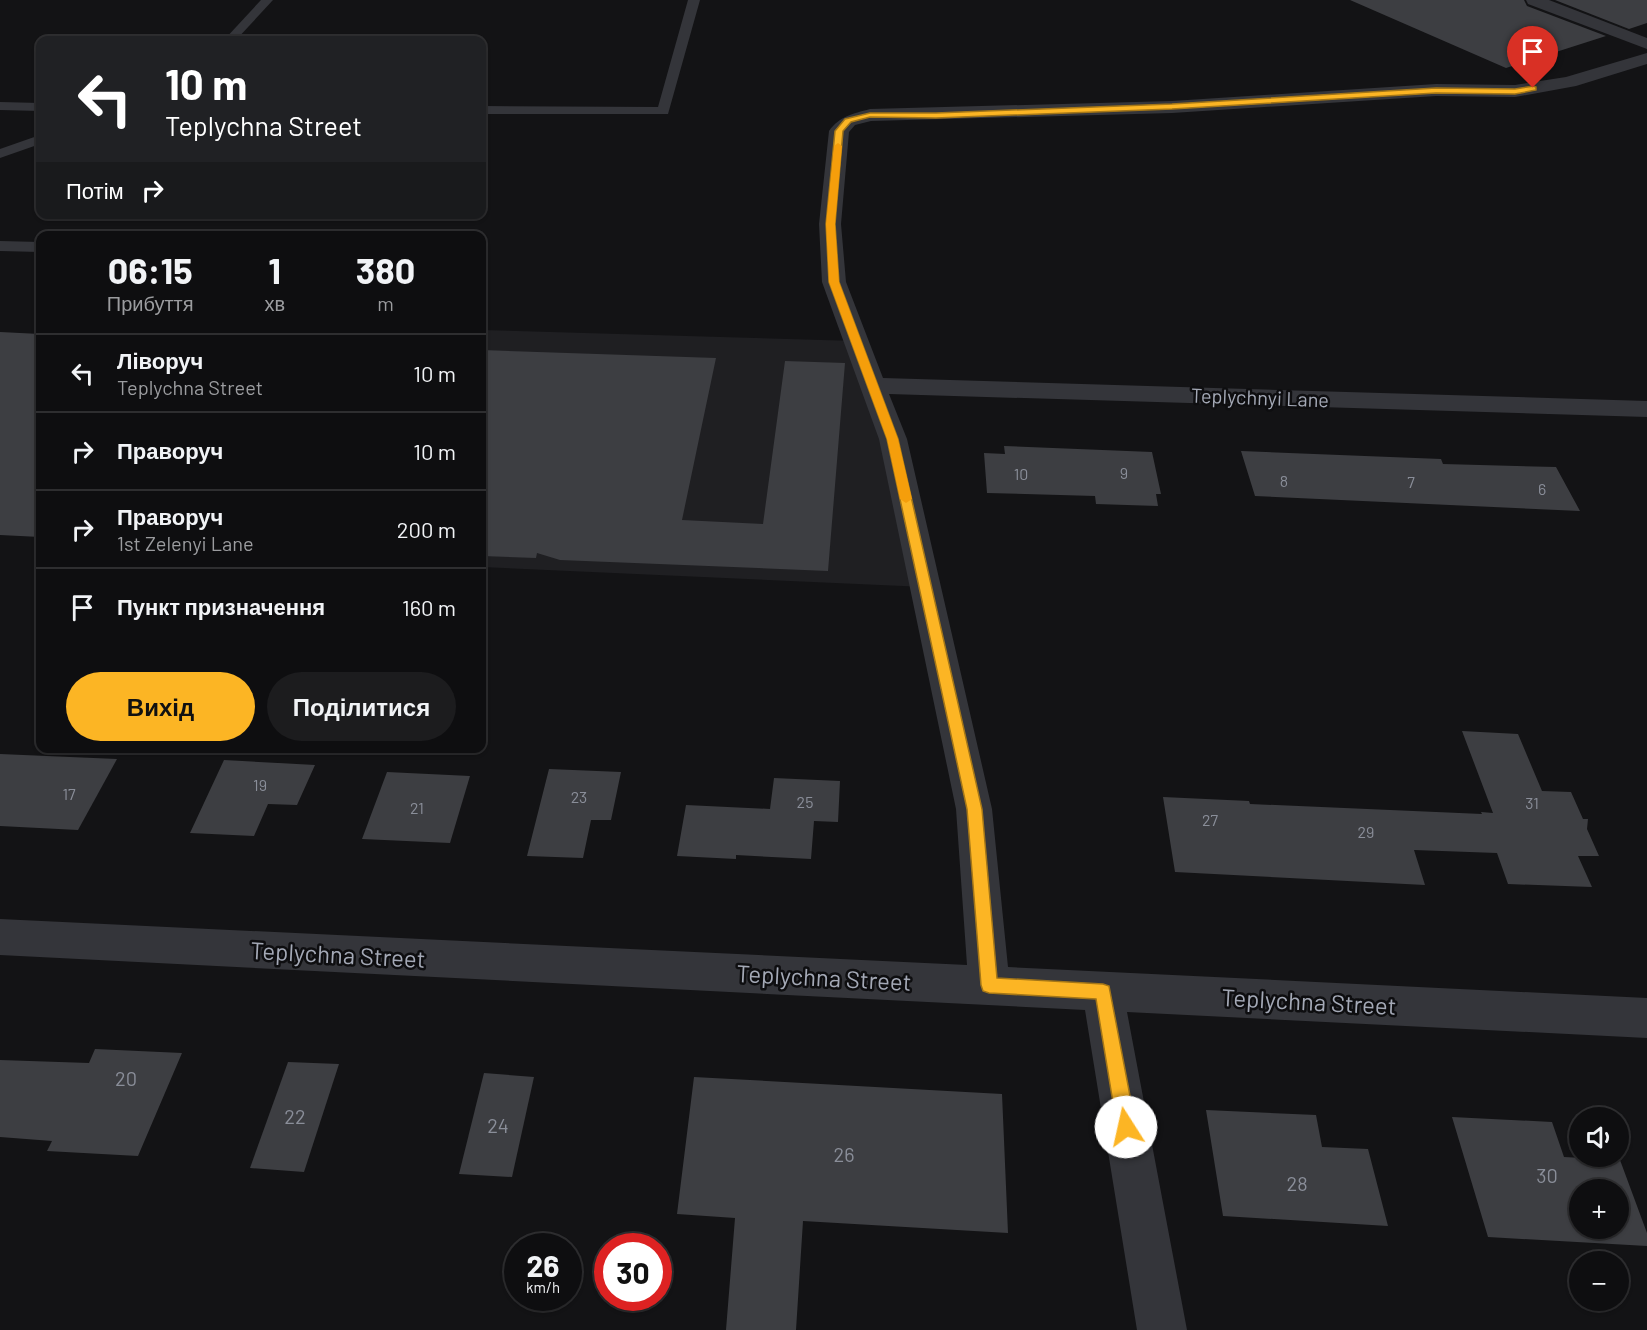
<!DOCTYPE html>
<html lang="uk">
<meta charset="utf-8">
<style>
body{margin:0;font-family:Barlow,sans-serif;background:#1c1c1e;color:#f1f3f6;height:100vh;display:flex;flex-direction:column;font-size:22px;white-space:nowrap}
*{box-sizing:border-box;margin:0}
p{font-size:20px;color:#9b9c9f}
.icon{flex:none;width:33px;height:33px;fill:none;stroke:currentColor;stroke-width:2;stroke-linecap:round;stroke-linejoin:round}
.map{position:relative;flex:1;overflow:hidden}
.details{position:absolute;left:36px;top:231px;width:450px;height:522px;display:flex;flex-direction:column;background:#0e0e10;border-radius:12px;box-shadow:0 2px 4px #0004,0 0 0 2px #2e2e30}
.details>*{flex:none}
.top-card{position:absolute;left:36px;top:36px;width:450px;height:183px;border-radius:12px;box-shadow:0 2px 4px #0004,0 0 0 2px #2e2e30;background:#202124;color:#fff;overflow:hidden}
.tools{position:absolute;left:1569px;top:1107px;display:grid;gap:12px}
.tools a{display:grid;place-items:center;width:60px;height:60px;border-radius:50%;background:#0e0e10;box-shadow:0 2px 4px #0004,0 0 0 2px #2e2e30;font-size:30px}
.speed{position:absolute;left:504px;top:1233px;display:flex;gap:12px;font-size:30px;font-weight:700;text-align:center}
.speed>*{display:grid;place-content:center;width:78px;height:78px;border-radius:50%;background:#0e0e10;box-shadow:0 2px 4px #0004,0 0 0 2px #2e2e30;line-height:1}
.speed small{font-size:15px;font-weight:400}
.speed .limit{border:9px solid #d22;background:#fff;color:#111}
.pin{position:absolute;display:grid;place-items:center;width:51px;height:51px;color:#fff;margin:-62px -26px;border-radius:50% 50% 50% 0;rotate:-45deg;box-shadow:0 0 6px #0007}
.pin .icon{rotate:45deg}
.me{position:absolute;width:66px;margin:-33px;rotate:350deg;stroke-linejoin:round;filter:drop-shadow(0 0 4px #0008)}
.turn{display:flex;align-items:center;gap:21px;height:126px;padding:0 30px;font-size:27px}
.turn .icon{width:78px;height:78px;stroke-width:2.5}
.turn b{display:block;font-size:42px;line-height:51px}
.then{display:flex;align-items:center;height:57px;padding:0 30px;background:#0003;gap:12px;font-size:22px}
.eta{display:flex;justify-content:space-evenly;align-items:center;height:102px;text-align:center}
.eta b{font-size:36px;font-weight:700;line-height:42px}
.action{display:flex;gap:12px;margin-top:auto;padding:12px 30px}
.action a{flex:1;height:69px;border-radius:36px;background:#fcb524;color:#111;font-size:24px;font-weight:700;line-height:69px;text-align:center}
.action a+a{background:#1c1c1e;color:#f1f3f6}
ul{padding:0;list-style:none}
li{display:flex;align-items:center;gap:18px;height:78px;padding:0 30px;border-top:2px solid #2e2e30}
li div{flex:1}
li b{display:block;font-size:22px}
li em{font-style:normal}
.map>svg:first-child{display:block}
.built{fill:#1f1f22}
.building{fill:#3d3e42;fill-rule:evenodd}
.lines{fill:none;stroke-linecap:round;stroke-linejoin:round}
.service{fill:#34353a;fill-rule:evenodd}
.minor{fill:#34353a;fill-rule:evenodd}
.route{fill:#fcb524;stroke:#a47617;stroke-width:1.5}
.slow{fill:#f59e0b}
.labels{text-anchor:middle;dominant-baseline:central;stroke-width:5;stroke-linejoin:round;paint-order:stroke}
.number-label{font-size:16px;fill:#8a8e99}
.street-label{font-size:20px;fill:#a4a9b6;stroke:#0e0e10}
.near-number-label{font-size:20px;fill:#8a8e99}
.near-street-label{font-size:24px;fill:#a4a9b6;stroke:#0e0e10}
</style>
<div class="map">
<svg width="1647" height="1330" viewBox="0 0 1647 1330">
<rect width="100%" height="100%" fill="#131315"/>
<!-- built -->
<path class="built" d="M482,330l374,11 69,246 -443,-20z"/>
<!-- building -->
<g class="building">
<path d="M1350,0h174l3,6 79,30 -100,32z"/>
<path d="M1555,0h92v23l-18,6z"/>
<path d="M0,332l40,2v203l-40,-2z"/>
<path d="M482,350l234,8 -34,162 81,4 22,-163 60,2 -17,208 -268,-11 -23,-7 -1,5 -54,-2z"/>
<path d="M1004,446l148,6 9,42h-5l2,12 -62,-2 -1,-8 -108,-3 -3,-40 21,1z"/>
<path d="M1241,451l200,8 2,5 113,3 24,44 -325,-15z"/>
<path d="M1462,731l56,3 24,57 29,1 12,27h5l-1,10 12,27h-21l14,31 -84,-3 -11,-31 -83,-3 11,35 -250,-13 -12,-75 86,4 1,3 232,10 -1,-2 12,1z"/>
<path d="M0,754l117,5 -39,71 -78,-4z"/>
<path d="M224,760l91,5 -18,40 -29,-1 -14,32 -64,-3z"/>
<path d="M549,769l72,3 -10,48h-20l-8,38 -56,-2z"/>
<path d="M387,772l83,4 -20,67 -88,-4z"/>
<path d="M774,778l66,3 -2,41 -24,-1 -3,38 -75,-4v4l-59,-3 9,-51 84,4z"/>
<path d="M95,1049l87,4 -44,103 -91,-5 5,-10 -52,-4v-77l89,3z"/>
<path d="M288,1062l51,2 -35,108 -54,-4z"/>
<path d="M484,1073l50,4 -22,100 -53,-3z"/>
<path d="M694,1077l308,17 6,139 -205,-12 -7,109h-70l9,-112 -58,-4z"/>
<path d="M1206,1110l110,5 6,32 46,2 20,77 -165,-10z"/>
<path d="M1452,1117l100,5 12,35 56,3 27,73v13l-159,-9zM1580,1190h38v38h-38z"/>
</g>
<g class="lines">
<!-- service -->
<g class="service">
<path d="M261,0h12l-37,40h-12z"/>
<path d="M688,0h12l-32,114h-186v-8l176,1z"/>
<path d="M0,102l40,1v8l-40,-1z"/>
<path d="M40,135v9l-40,14v-9z"/>
<path d="M0,241l40,1v10l-40,-1z"/>
</g>
<!-- minor -->
<g class="minor">
<path d="M1526,0h23l98,38v11l-119,-45z"/>
<path d="M1647,53v11l-71,22 -61,11 -79,-1 -264,17 -301,8 -16,4 -6,7 -8,92 5,58 37,96 764,23v16l-758,-23 18,45 85,370 16,158 639,31v40l-520,-26 60,318h-50l-52,-320 -1085,-55v-36l967,46 -11,-156 -77,-370 -57,-157 -3,-58 10,-93c11,-15 23,-17 41,-22l302,-8 264,-17 79,1 51,-8z"/>
</g>
</g>
<!-- route -->
<path class="route" d="M1533,86l3,1v3l-21,4 -79,-1 -264,16 -236,9 -66,-1 -19,5 -8,9 -8,93 4,58 59,157 84,370 15,169 106,6 6,2 27,141 -3,6 -7,3 -6,-3 -3,-6 -21,-128 -107,-6 -6,-2 -2,-6 -14,-176 -80,-370 -58,-157 -3,-58 9,-93 10,-12 25,-6h66l236,-9 264,-16 79,1z"/>
<!-- slow -->
<path class="slow" d="M838,143l4,3 -7,78 4,58 59,157 14,60 -6,4 -6,-4 -13,-60 -58,-157 -3,-58 8,-78z"/>
<g class="labels">
<!-- number labels -->
<g class="number-label">
<text x="1124" y="472">9</text>
<text x="1021" y="473">10</text>
<text x="1284" y="480">8</text>
<text x="1411" y="481">7</text>
<text x="1542" y="488">6</text>
<text x="260" y="784">19</text>
<text x="69" y="793">17</text>
<text x="579" y="796">23</text>
<text x="805" y="801">25</text>
<text x="1532" y="802">31</text>
<text x="417" y="807">21</text>
<text x="1210" y="819">27</text>
<text x="1366" y="831">29</text>
</g>
<!-- street labels -->
<g class="street-label">
<text transform="translate(1260 397) rotate(2)">Teplychnyi Lane</text>
</g>
<!-- near-number labels -->
<g class="near-number-label">
<text x="126" y="1078">20</text>
<text x="295" y="1116">22</text>
<text x="498" y="1125">24</text>
<text x="844" y="1154">26</text>
<text x="1547" y="1175">30</text>
<text x="1297" y="1183">28</text>
</g>
<!-- near-street labels -->
<g class="near-street-label">
<text transform="translate(338 954) rotate(3)">Teplychna Street</text>
<text transform="translate(824 977) rotate(3)">Teplychna Street</text>
<text transform="translate(1309 1001) rotate(3)">Teplychna Street</text>
</g>
</g>
</svg>
<div class="tools">
<a><svg class="icon" aria-label="sound" viewBox="0 0 24 24"><path d="M4 9h4l5-4v14l-5-4H4zM17 9q2 3 0 6"/></svg></a>
<a>+</a>
<a>−</a>
</div>
<div class="speed"><div>26<small>km/h</small></div><div class="limit">30</div></div>
<div class="pin" style="left:1533px;top:88px;background:#d93025"><svg class="icon" aria-label="arrive" viewBox="0 0 24 24"><path d="M6 21V4h12l-3 4 3 4H6"/></svg></div>
<svg class="me" style="left:1126px;top:1127px" viewBox="-20 -20 40 40"><circle r="19" fill="#fff"/><path d="M0-13L10 11 0 6-10 11z" fill="#fcb524"/></svg>
<div class="top-card">
<div class="turn"><svg class="icon" aria-label="left" viewBox="0 0 24 24"><path d="M17 20v-9H6M10 6l-5 5 5 5"/></svg><div><b>10 m</b>Teplychna Street</div></div>
<div class="then">Потім<svg class="icon" aria-label="right" viewBox="0 0 24 24"><path d="M7 20v-9h11M14 6l5 5-5 5"/></svg></div>
</div>
<section class="details">
<div class="eta">
<div><b>06:15</b><p>Прибуття</p></div>
<div><b>1</b><p>хв</p></div>
<div><b>380</b><p>m</p></div>
</div>
<ul>
<li><svg class="icon" aria-label="left" viewBox="0 0 24 24"><path d="M17 20v-9H6M10 6l-5 5 5 5"/></svg><div><b>Ліворуч</b><p>Teplychna Street</p></div><em>10 m</em></li>
<li><svg class="icon" aria-label="right" viewBox="0 0 24 24"><path d="M7 20v-9h11M14 6l5 5-5 5"/></svg><div><b>Праворуч</b></div><em>10 m</em></li>
<li><svg class="icon" aria-label="right" viewBox="0 0 24 24"><path d="M7 20v-9h11M14 6l5 5-5 5"/></svg><div><b>Праворуч</b><p>1st Zelenyi Lane</p></div><em>200 m</em></li>
<li><svg class="icon" aria-label="arrive" viewBox="0 0 24 24"><path d="M6 21V4h12l-3 4 3 4H6"/></svg><div><b>Пункт призначення</b></div><em>160 m</em></li>
</ul>
<div class="action"><a>Вихід</a><a>Поділитися</a></div>
</section>
</div>
